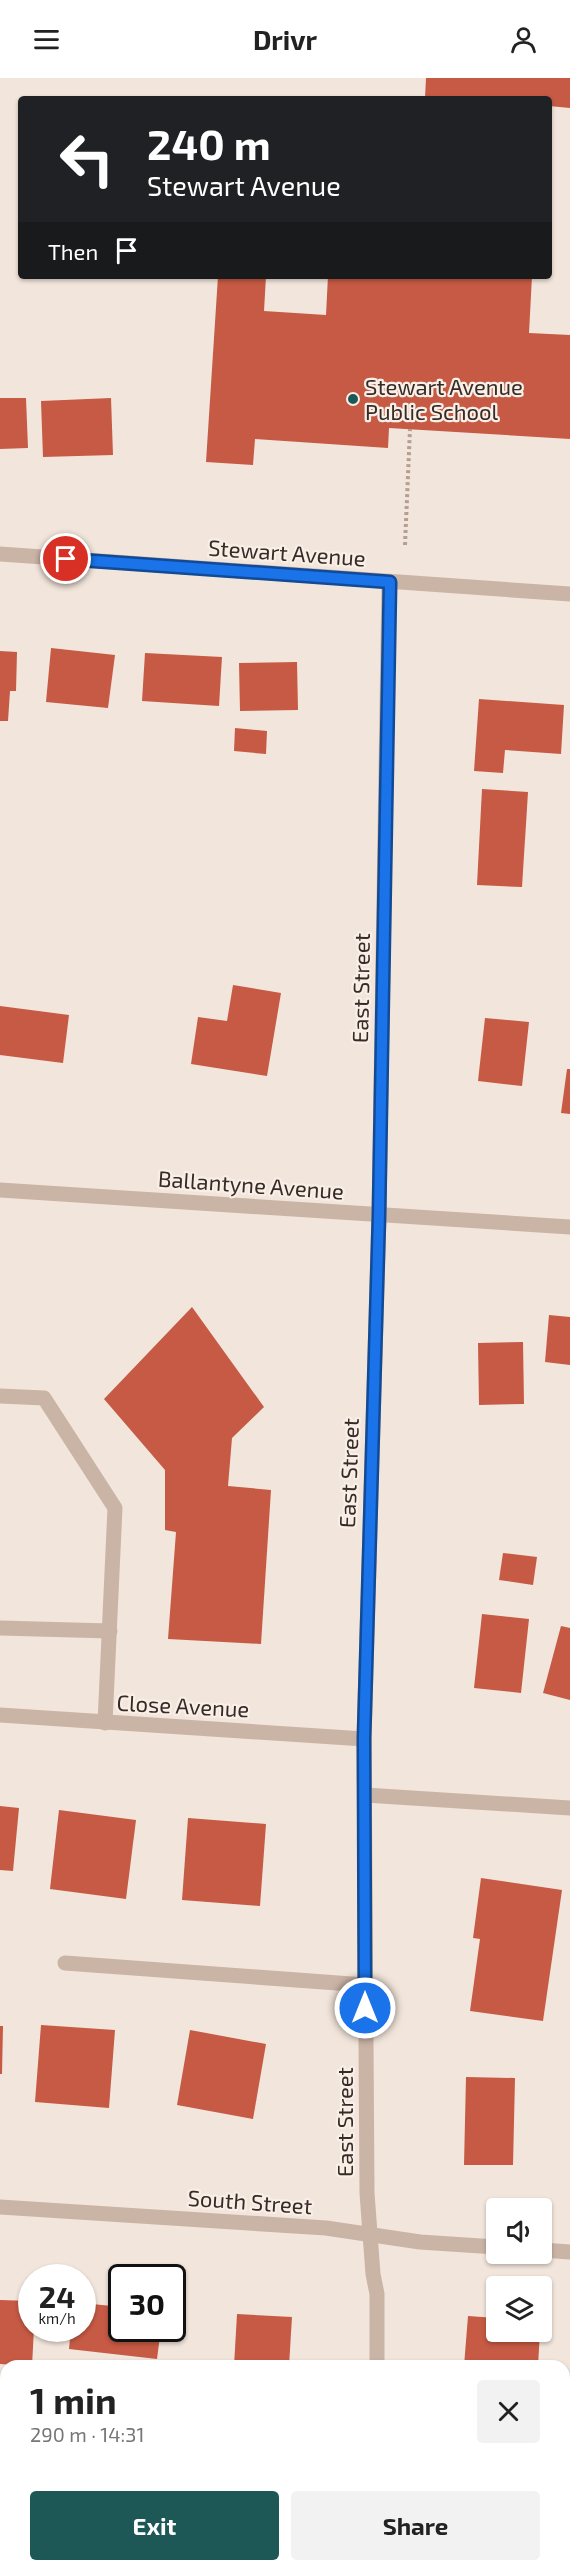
<!DOCTYPE html>
<meta charset="utf-8">
<style>
body{margin:0;font-family:"Exo 2",sans-serif;background:#f2f2f2;color:#222;height:100vh;display:flex;flex-direction:column;font-size:22px;white-space:nowrap}
*{box-sizing:border-box;margin:0}
p{font-size:20px;color:#767676}
.icon{flex:none;width:33px;height:33px;fill:none;stroke:currentColor;stroke-width:2;stroke-linecap:round;stroke-linejoin:round}
.map{position:relative;flex:1;overflow:hidden}
.panel{position:absolute;left:0px;top:2282px;width:570px;height:212px;display:flex;flex-direction:column;background:#fff;border-radius:18px 18px 0 0;box-shadow:0 2px 4px #0004}
.panel>*{flex:none}
.top-card{position:absolute;left:18px;top:18px;width:534px;height:183px;border-radius:6px;box-shadow:0 2px 4px #0004;background:#202124;color:#fff;overflow:hidden}
.buttons{position:absolute;left:486px;top:2120px;display:grid;gap:12px}
.buttons a{display:grid;place-items:center;width:66px;height:66px;border-radius:6px;background:#fff;box-shadow:0 2px 4px #0004;font-size:30px}
.speed{position:absolute;left:18px;top:2186px;display:flex;gap:12px;font-size:30px;font-weight:700;text-align:center}
.speed>*{display:grid;place-content:center;width:78px;height:78px;border-radius:50%;background:#fff;box-shadow:0 2px 4px #0004;line-height:1}
.speed small{font-size:15px;font-weight:400}
.speed .limit{border:3px solid #111;border-radius:9px;background:#fff;color:#111}
.pin{position:absolute;display:grid;place-items:center;width:51px;height:51px;color:#fff;margin:-26px;border:3px solid #fff;border-radius:50%;box-shadow:0 2px 6px #0007}
.me{position:absolute;width:66px;margin:-33px;rotate:0deg;stroke-linejoin:round;filter:drop-shadow(0 0 4px #0008)}
.turn{display:flex;align-items:center;gap:21px;height:126px;padding:0 30px;font-size:27px}
.turn .icon{width:78px;height:78px;stroke-width:2.5}
.turn b{display:block;font-size:42px;line-height:51px}
.then{display:flex;align-items:center;height:57px;padding:0 30px;background:#0003;gap:12px;font-size:22px}
.round{display:grid;place-items:center;flex:none;width:63px;height:63px;border-radius:6px;background:#f2f2f2}
.overview{display:flex;align-items:center;justify-content:space-between;height:102px;padding:0 30px}
h1{font-size:36px;font-weight:700;line-height:45px}
.cta{display:flex;gap:12px;margin-top:auto;padding:12px 30px}
.cta a{flex:1;height:69px;border-radius:6px;background:#1d5857;color:#fff;font-size:24px;font-weight:700;line-height:69px;text-align:center}
.cta a+a{background:#f2f2f2;color:#222}
header{display:flex;justify-content:space-between;align-items:center;height:78px;padding:0 30px;background:#fff;font-size:27px;font-weight:700}
.map>svg:first-child{display:block}
.building{fill:#c65a44}
.lines{fill:none;stroke-linecap:round;stroke-linejoin:round}
.path{stroke:#b69e91;stroke-width:4;stroke-dasharray:3 3;stroke-linecap:butt}
.minor{stroke:#cab4a6;stroke-width:15}
.route-casing{stroke:#114b97;stroke-width:15}
.route{stroke:#1a73e8;stroke-width:10}
.poi-dot{fill:#1d5857;stroke:#f9efe7;stroke-width:2}
.labels{text-anchor:middle;dominant-baseline:central;stroke-width:4.5;stroke-linejoin:round;paint-order:stroke}
.poi-label{font-size:22px;fill:#362b27;stroke:#f9efe7;text-anchor:start}
.street-label{font-size:22px;fill:#362b27;stroke:#f9efe7}
</style>
<header><svg class="icon" aria-label="menu" viewBox="0 0 24 24"><path d="M4 6h16M4 12h16M4 18h16"/></svg>Drivr<svg class="icon" aria-label="person" viewBox="0 0 24 24"><circle cx="12" cy="8" r="4"/><path d="M4 21q1-7 8-7t8 7"/></svg></header>
<div class="map">
<svg width="570" height="2492" viewBox="0 0 570 2492">
<rect width="100%" height="100%" fill="#f2e5db"/>
<!-- building -->
<g class="building">
<path d="M426,0h144v30l-21,-2v-7l-124,-1z"/>
<path d="M218,198h48l-2,35 62,4 2,-39h204l-3,57 41,2v104l-181,-11 -1,20 -133,-9 -2,26 -47,-3z"/>
<path d="M0,320h26l2,50 -28,1z"/>
<path d="M111,320l2,57 -70,2 -2,-56z"/>
<path d="M51,570l64,7 -7,53 -62,-6z"/>
<path d="M0,573l17,1 -1,39h-6l-2,30h-8z"/>
<path d="M145,575l77,4 -3,49 -77,-5z"/>
<path d="M297,584l1,48 -58,1 -1,-48z"/>
<path d="M479,621l85,6 -3,49 -56,-4 -2,23 -29,-2z"/>
<path d="M235,650l32,3 -1,23 -32,-3z"/>
<path d="M482,711l46,3 -6,95 -45,-2z"/>
<path d="M233,907l48,8 -14,83 -76,-12 7,-47 29,4z"/>
<path d="M0,928l69,9 -6,48 -63,-8z"/>
<path d="M485,940l44,4 -7,64 -44,-5z"/>
<path d="M567,991h3v45l-9,-1z"/>
<path d="M192,1229l72,100 -32,31 -4,48 43,4 -10,154 -93,-5 8,-107 -11,-2v-60l-61,-71z"/>
<path d="M549,1237l21,2v48l-25,-3z"/>
<path d="M523,1264l1,62 -45,1 -1,-62z"/>
<path d="M503,1475l34,4 -4,28 -34,-5z"/>
<path d="M482,1536l47,5 -8,74 -47,-5z"/>
<path d="M561,1548l9,2v72l-27,-7z"/>
<path d="M0,1728l19,2 -6,63 -13,-1z"/>
<path d="M59,1732l77,10 -10,79 -76,-10z"/>
<path d="M188,1740l78,6 -6,82 -78,-6z"/>
<path d="M481,1800l81,12 -19,131 -73,-10 10,-72 -7,-1z"/>
<path d="M41,1947l74,5 -6,78 -74,-6z"/>
<path d="M0,1948h3l-1,48h-2z"/>
<path d="M190,1952l76,14 -13,75 -76,-14z"/>
<path d="M466,1999l49,1 -2,87h-49z"/>
<path d="M0,2222l32,1v27h2l-2,38 -32,-2z"/>
<path d="M82,2225l40,4v21h39l-4,31 -88,-10 2,-21h11z"/>
<path d="M237,2236l55,3 -3,49h-55z"/>
<path d="M468,2238l28,2v13h44l-2,35h-74z"/>
</g>
<g class="lines">
<!-- path -->
<path class="path" d="M405,467l5,-116"/>
<!-- minor -->
<g class="minor">
<path d="M0,476l570,40"/>
<path d="M0,1112l570,37"/>
<path d="M0,1318l44,2 71,110 -10,215"/>
<path d="M0,1550l110,3"/>
<path d="M0,1637l364,24"/>
<path d="M365,1717l205,13"/>
<path d="M65,1885l300,22"/>
<path d="M0,2129l326,21 94,14 76,5"/>
<path d="M542,2172l28,2"/>
<path d="M377,2288v-72l-4,-20 -6,-81 -3,-454 15,-524 10,-633"/>
<path d="M378,2487v5"/>
</g>
</g>
<g class="lines">
<defs>
<path id="route" d="M66,481l324,23 -11,633 -15,523 1,270"/>
</defs>
<!-- route casing -->
<use href="#route" class="route-casing"/>
<!-- route -->
<use href="#route" class="route"/>
</g>
<!-- markers -->
<circle class="poi-dot" cx="353" cy="321" r="6"/>
<g class="labels">
<!-- poi labels -->
<g class="poi-label">
<text x="365" y="308">Stewart Avenue<tspan x="365" dy="25">Public School</tspan></text>
</g>
<!-- street labels -->
<g class="street-label">
<text transform="translate(287 474) rotate(4)">Stewart Avenue</text>
<text transform="translate(360 910) rotate(-89)">East Street</text>
<text transform="translate(251 1106) rotate(4)">Ballantyne Avenue</text>
<text transform="translate(348 1395) rotate(-88)">East Street</text>
<text transform="translate(183 1627) rotate(3)">Close Avenue</text>
<text transform="translate(344 2044) rotate(-90)">East Street</text>
<text transform="translate(250 2123) rotate(4)">South Street</text>
</g>
</g>
</svg>
<div class="buttons">
<a><svg class="icon" aria-label="sound" viewBox="0 0 24 24"><path d="M4 9h4l5-4v14l-5-4H4zM17 9q2 3 0 6"/></svg></a>
<a><svg class="icon" aria-label="layers" viewBox="0 0 24 24"><path d="M12 4l9 5-9 5-9-5zM3 14l9 5 9-5"/></svg></a>
</div>
<div class="speed"><div>24<small>km/h</small></div><div class="limit">30</div></div>
<div class="pin" style="left:66px;top:481px;background:#d93025"><svg class="icon" aria-label="arrive" viewBox="0 0 24 24"><path d="M6 21V4h12l-3 4 3 4H6"/></svg></div>
<svg class="me" style="left:365px;top:1930px" viewBox="-20 -20 40 40"><circle r="17" fill="#1a73e8" stroke="#fff" stroke-width="3"/><path d="M0-11L8 9 0 5-8 9z" fill="#fff"/></svg>
<div class="top-card">
<div class="turn"><svg class="icon" aria-label="left" viewBox="0 0 24 24"><path d="M17 20v-9H6M10 6l-5 5 5 5"/></svg><div><b>240 m</b>Stewart Avenue</div></div>
<div class="then">Then<svg class="icon" aria-label="arrive" viewBox="0 0 24 24"><path d="M6 21V4h12l-3 4 3 4H6"/></svg></div>
</div>
<section class="panel">
<div class="overview"><div><h1>1 min</h1><p>290 m · 14:31</p></div><a class="round"><svg class="icon" aria-label="close" viewBox="0 0 24 24"><path d="M6 6l12 12M18 6L6 18"/></svg></a></div>
<div class="cta"><a>Exit</a><a>Share</a></div>
</section>
</div>
